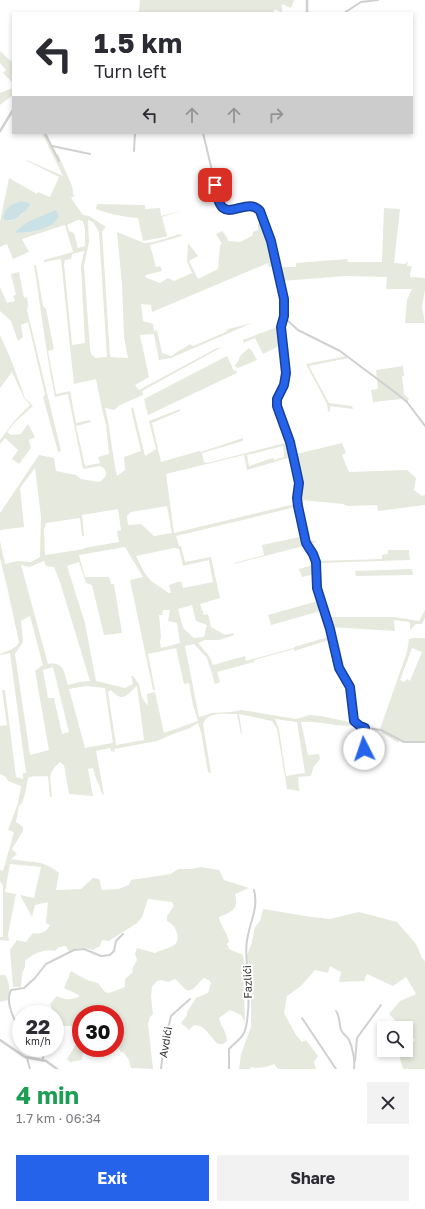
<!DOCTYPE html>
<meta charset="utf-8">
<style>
body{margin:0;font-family:"Golos Text",sans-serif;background:#f2f2f3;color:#2b2b33;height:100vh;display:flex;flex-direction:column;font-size:15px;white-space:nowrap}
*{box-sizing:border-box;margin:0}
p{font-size:13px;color:#7c7c81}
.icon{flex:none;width:22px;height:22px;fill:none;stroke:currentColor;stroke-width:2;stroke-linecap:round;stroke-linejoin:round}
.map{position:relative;height:1069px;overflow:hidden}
.side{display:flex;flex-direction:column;background:#fff;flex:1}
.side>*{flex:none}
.top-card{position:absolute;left:12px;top:12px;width:401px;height:122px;border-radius:0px;box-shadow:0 2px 6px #0003;background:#fff;color:#2b2b33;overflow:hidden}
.tools{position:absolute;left:377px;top:1021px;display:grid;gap:8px}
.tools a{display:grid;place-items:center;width:36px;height:36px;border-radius:0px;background:#fff;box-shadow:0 2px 6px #0003;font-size:20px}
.speed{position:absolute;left:12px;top:1005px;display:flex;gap:8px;font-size:20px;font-weight:700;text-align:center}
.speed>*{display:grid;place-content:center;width:52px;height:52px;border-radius:50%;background:#fff;box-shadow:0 2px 6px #0003;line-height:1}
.speed small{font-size:10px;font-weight:400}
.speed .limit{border:6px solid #d22;background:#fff;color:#111}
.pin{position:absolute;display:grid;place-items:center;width:34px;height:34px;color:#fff;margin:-17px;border-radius:8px;box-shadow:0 2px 6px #0006}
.me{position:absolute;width:44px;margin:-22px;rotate:356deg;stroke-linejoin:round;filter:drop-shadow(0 0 3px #0008)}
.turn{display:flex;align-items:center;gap:14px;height:84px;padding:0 16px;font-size:18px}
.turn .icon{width:52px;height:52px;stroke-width:2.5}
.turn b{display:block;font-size:28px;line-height:34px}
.lanes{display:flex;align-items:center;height:38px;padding:0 16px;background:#0003;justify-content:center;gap:20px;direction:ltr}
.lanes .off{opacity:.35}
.round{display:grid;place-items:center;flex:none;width:42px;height:42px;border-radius:0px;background:#f2f2f3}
.headline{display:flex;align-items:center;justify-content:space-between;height:68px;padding:0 16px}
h1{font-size:24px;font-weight:700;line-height:30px;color:#1e9e55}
.cta{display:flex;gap:8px;margin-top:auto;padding:8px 16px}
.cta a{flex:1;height:46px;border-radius:0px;background:#2563eb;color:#fff;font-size:16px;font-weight:700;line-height:46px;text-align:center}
.cta a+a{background:#f2f2f3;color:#2b2b33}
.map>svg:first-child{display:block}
.green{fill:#e6e9dd;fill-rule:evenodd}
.water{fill:#cae2e5}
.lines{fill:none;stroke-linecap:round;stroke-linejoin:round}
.minor{stroke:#d0d0d0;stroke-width:2}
.tertiary{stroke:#d0d0d0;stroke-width:2.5}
.route-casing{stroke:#184099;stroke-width:10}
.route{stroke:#2563eb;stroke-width:7}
.labels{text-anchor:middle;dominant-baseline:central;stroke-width:4;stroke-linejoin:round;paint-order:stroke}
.street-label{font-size:11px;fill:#333;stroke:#fff}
</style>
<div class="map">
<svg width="425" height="1069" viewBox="0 0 425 1069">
<rect width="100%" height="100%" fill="#fff"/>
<!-- green -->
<g class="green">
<path d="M140,0h154l-3,8 -9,-4v9l-7,-4 -2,4h-137l3,-2z"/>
<path d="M0,51l13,12v20l-10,-10 3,-3 -6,-7z"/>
<path d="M13,88v7l-13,10v-12z"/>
<path d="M42,133h3l11,22 2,-1 14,32 2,11h-3l2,4 10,14 6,1 17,11 -4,4 8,126 18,1 -4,-21 -2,-53 -5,-52 27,11 10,-1 26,-8 2,2 -32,9 6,22 4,-1 2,5 -16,4 -1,2 15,6 8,-5 6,3 18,-8 -5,-12 1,-18 10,13 -9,5 9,18 20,-10 2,-24 2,-1 -6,-10 6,-3 6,8v2l12,1 12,-6 1,-4 5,-2v-6l5,-2 10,29 9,41 1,22 -2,11 2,19 -20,10 -8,-16 -12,5v-3l37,-14c2,-17 2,-28 -4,-44l2,-2 -4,-14 -5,1 -1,-4 -116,49 -1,-7 -10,-1 2,17 10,3 1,7 3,-1 5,23 9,3 19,-12 3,2 33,-14 2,-3 24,-6 -81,35 -12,2 -5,-26 -14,1 9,42 -14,8 4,5 78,-42 5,-1 -80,44 1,4 -23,10 -6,5 -9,-2c6,23 7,46 12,68l8,-6 -1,-13 17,-6 -10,-42 2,-2 12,49 11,-7 -7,-28 31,-12v2l-28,12 9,39 38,-11 2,1 42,-14v3l-41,12 2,9 3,1 82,-21 3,13 50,-12 4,10 -4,2 7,17 58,-2 9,8 -2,12 8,6 3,-1v10l-47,6 -1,-6 -30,1 -4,-2 -41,-4 -3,8v-2l-44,11 -79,19 3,10h2l4,16 26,-5 9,41 -20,6 4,11 4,-1 3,13 14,8 8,-2 1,2 -15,5h-14l-7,3 11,13 4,9 32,-9 1,5 48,-13v-1l37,-11 1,3 -38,12v-2l-40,11v2l-37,10 3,10 -5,2 -8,-26 -13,-14 -9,2 14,71 13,-4 20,-1 10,-2 54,9 14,-4 11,1 28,6 3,-2c-1,-14 -2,-30 -9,-42l1,-1 6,11 4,34 2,3c-18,3 -36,-5 -55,-3l7,33 11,-1 1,5 -7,9 -2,8 -13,1 1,14 -12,-2 -10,-60 -5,-8 -33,-7 3,19 -1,1 -4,-20c-11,0 -30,-3 -34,10l8,49 -3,-1 -7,-40 -3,-9 -8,5 -17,6 -16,7 -43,8 1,3 -4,-1 -1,-3 -14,3 8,44 -2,-1c-2,-9 -7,-16 -9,-26l-5,1 5,27 -24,-2 -5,-29 -4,-3c-14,12 -9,18 -8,35h-2l-2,-21c-6,1 -15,-1 -20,2l-3,16 -3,9 -3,3 -3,16 7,5v4l-11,18 5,5 -6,5c20,4 31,0 48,14l-3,17 25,-1 12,-11 6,1 3,11 16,-1 11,-4 2,-5 40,-6 7,-5h13l10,-2 18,3 5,10 25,8 -14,6c4,16 -3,17 -16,23 1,9 9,16 10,25l-2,2 2,5 14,6 3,20 -2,19 1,28 -4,-7 -11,-5 -11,8c2,9 8,14 8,23l-4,3h-5c-8,-7 -12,-19 -24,-19l-5,5 -8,-7 6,-8v-3l9,-14 12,-5 3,-10 -2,-3 -5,-2c-5,3 -12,17 -19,11 -3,-3 -6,-7 -10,-10l-7,3 -7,-2 -4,1 -5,6 -1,10 2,17 -3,3 -2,7 5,45 -22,-1 -2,-8 -5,-7 -3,-1 -6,-8v-30h-34v12h-26v-12h-3v-5l-2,-5 7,-8c8,4 14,4 22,1v-2l-15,-7 7,-17 16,9 11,3 7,9 4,1 16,-6v-8l8,-7 -1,-3 5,-9 -2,-6 2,-6 18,5c9,-5 27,-5 22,-20 -3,-8 -3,-7 -10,-12v-5l7,-10 -2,-4 -24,-3 -6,18 -5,6 -28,18 -7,-1 -2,6 -7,4c-10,-3 -15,-3 -24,2l-3,-6 -7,1 -4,4c-10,-3 -23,3 -30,10v6l-3,6 -1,14h-8l-3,-37 7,-10 9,2 7,-9c8,2 13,-1 17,-8l-4,-2 2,-21 -13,3 -3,12 -12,-22 14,3 7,-31 -31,-3 -5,28 11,2 -8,40 1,7 -9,-1v-3h3v-51l-3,-5v-11l3,1 11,-39 -6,-2 10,-27 3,-17 -13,-5 -2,-4 -6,-3v-48l7,-1 -5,-35h3l11,87 7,2v-6h3l-16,-120 -10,2v-1c7,-3 16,-5 19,-12l-11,-51 -8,-33v-17l5,23 12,-3 14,1 9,-5 1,-40 -6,-49 -15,20 4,39 -24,3v-17l39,-58 15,3 2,13 20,4 5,4 18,3c8,-4 10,-12 1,-16l-17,3 -15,-75 -13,3c-9,-44 -14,-88 -21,-132h2l7,41 3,3 8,40 -6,2 8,43 14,-3 6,32 14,-3 1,2 -15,4 9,40 15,-3 -2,-6 11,-3 -3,-29 -4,-16 -6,-30 -22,5 -4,-37 -9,-88 -17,3v-2l29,-8 -8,-27 -43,14 7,13 -16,7 -6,-15 -7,3v-25l9,-44 28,16 1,-2 12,5 9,-20 -32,-16v-1l36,16zM21,201l4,1 -2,12 -14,7 5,-18zM56,211v10l-9,6 -31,6 11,-11zM78,220l5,1 2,9v16l-7,2 -4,-15 -5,-2 -2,-6zM88,220l5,2 6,10 8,125 -12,1 -4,-4 -1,-5 -6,-83 5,-24zM84,251l-3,15 4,77 -13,2 -8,-81 1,-4 6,-1 1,-5zM283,446l1,11 -10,3 -1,-2 -24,8 -2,-11zM244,455l3,15 44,-13 6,26 -4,13 2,8 -121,29 -8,-59zM167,506l5,27 -18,3 -13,-12 -13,1 -1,-9 4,-4zM118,509l3,21 -4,1 2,11 -35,6v1l-39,6 -1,-25 2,-7 34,-5 2,18h2l-2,-21zM125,547l18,30 -13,3 23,110h2l-7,-36 28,-6 8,36 5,-1 4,22 5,16 -34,12 -9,-41 -8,2 1,12 -6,-8 -3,-14 -6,-8h-2l2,8 -8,4 -29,-7 -11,-58 -18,-57 12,-4 7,21 6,2 12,50 18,-2 -8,-49h-3l-2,-7h-24l-6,-22zM174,548l5,1 4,17 26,-6 4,22 -30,6 -2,-7 -12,4 2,8h-2l-18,-12 -7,-9 -8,-16zM44,561l2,5 8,1 6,15 30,99 -11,1 -11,3c-4,-13 -4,-24 -20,-21l-27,-99 8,2zM192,605l4,16 11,4 -3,12 -10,1 -11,-10 -5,-19zM163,610h7l-2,11 9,2 3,20 -19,5 -1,-6 1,-6 -2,-21h3zM30,616l13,49 -8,6 14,79 -19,5 -15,-101 8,-12 -2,-21zM53,667l16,65 -7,2 -8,-36h-6l-5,-28zM86,686l19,2 8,55 -28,5 -16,-59zM137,686l7,54 -28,5 -8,-53 3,-2c13,14 16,4 26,-4zM275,719l22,3 8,51 -19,3 -7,-47z"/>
<path d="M97,204l48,1v4l15,-1 1,8 22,-6 -21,7 5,19 28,-12 -30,13 -22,4 -5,-23c-15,-1 -28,-4 -42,-9z"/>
<path d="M384,208l16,1 -6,54 11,1 3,-3 -1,5h5l-2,8v3l15,1v12l-3,17 3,16h-20l2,-23 5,-11h-26l1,-12 -41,-1 -65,5 -3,-14h18v-4l51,-4 1,3h34z"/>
<path d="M19,272l5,26 3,-1 1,8 -1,5 34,141 -3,1 -15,-55 2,-2 -17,-73 -7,3 2,12 -5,4 -7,-20 -11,-10v-24l7,16 8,-2 -2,-5 3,-1 -5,-21z"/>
<path d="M0,335l12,27 13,36 8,8 -17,15 -9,11 4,3 10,-1 7,-10 7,13 -6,3 2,8 -12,16 -7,-5 6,-9 -13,-12 -5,6v-4l15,-20 15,-15 -6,-7 -12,-26 -12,16z"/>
<path d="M249,348l3,3 5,9 -19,8 -4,-2 4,-4 2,-6z"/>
<path d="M227,356l7,15 2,-1 1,3 -89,42 -4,-16z"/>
<path d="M347,356l1,2 -39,8 20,37 23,3 1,3 -23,-3v6l-2,-1 -1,-7 -21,-40z"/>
<path d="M403,366l1,10h-2l2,18 5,5 -2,4 -5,-4 -29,3 -2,-12 7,-1 -2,-19z"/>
<path d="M300,514l2,4h2l3,21 10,3 -9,2c1,6 6,11 8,17l66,-2v-4l6,-1v-4h21l1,10 -91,3 -1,20 9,34h67l25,4 6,-11v8l-3,6h-6l-6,6v-8l-16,-2 1,11 -66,-4 -5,-17 -53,15 -3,-10 50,-14 -4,-15 2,-1v-11l-14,3 -3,-8 14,-4c0,-8 -3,-13 -9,-19l-70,18v-1l30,-8 -2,-10 38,-8 -2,-17z"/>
<path d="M412,569l1,6 -57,1 -1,-5z"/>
<path d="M413,638h12v103l-15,1 -11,-2v3l-17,-10v-3l-2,-1 27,-77 2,-13zM412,648l10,4 -12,29 -3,-2 -3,3 -4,-2z"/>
<path d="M263,909l42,7 25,3 29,-7 38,10 19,22 6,14 3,3v108h-22l-4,-14 7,-5v-2l9,-8 -9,-9v-3h-3l-14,-14 11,-13 16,-7 -10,-17 -13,9 -26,-12 -3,7 -25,1 2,-10 -11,-6 -2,7 -13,-3 -14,16 -14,10 -3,17 12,22 6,7 4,-2 12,16 -4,6 2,7h-38l-4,-5c-7,3 -15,5 -23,3l-1,2h-11l2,-15 10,-27v-49l-4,-22 5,-14 3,-15 5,-6z"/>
<path d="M1,975h4c5,7 5,17 3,25l-8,2v-26z"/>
<path d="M81,1033v15h6l-4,4 -1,8 -12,2 -3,-3 10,-16z"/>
</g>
<!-- water -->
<g class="water">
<path d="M21,201l8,2 1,2c-6,8 -15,17 -25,15l-2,-2c2,-10 9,-15 18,-17z"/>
<path d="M56,210l3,6c-6,14 -29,16 -43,17l-1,-1 12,-10z"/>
</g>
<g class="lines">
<!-- minor -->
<g class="minor">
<path d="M344,13l17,-11 17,-2"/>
<path d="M45,133l14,28"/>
<path d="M203,133l17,71c10,11 21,1 34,2 13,7 26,67 29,83 1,8 1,17 1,25l3,6 11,10 42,21 56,42 11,9 18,24"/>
<path d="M52,146l38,8"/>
<path d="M134,151l1,-18"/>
<path d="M284,316l-3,11 5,46 -2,12 -7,14v7l13,36 7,32 2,12 -1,15 7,39 2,7 8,10 2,13 -1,9 1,9 13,41 9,39 11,19 4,34 6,6 21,3 23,12h21"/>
<path d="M364,749l-3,-17 3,-4"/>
<path d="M336,1011c4,5 3,13 5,19 2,5 6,6 8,10 4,8 6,21 5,29"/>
<path d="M302,1018l34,51"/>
<path d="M21,1034c-5,-12 -17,-31 -10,-44l13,-2 11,-10 11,-14 28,-14 10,-1 17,7 9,-1 4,-4 2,-10 7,-7"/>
<path d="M35,1048l8,8v5"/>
<path d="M27,1058l3,11"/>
<path d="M355,1061l2,-23 24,-33"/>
<path d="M161,1069l2,-18 8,-35 19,-17"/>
<path d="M229,1069v-20c7,-8 15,-11 17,-22 3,-15 3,-36 2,-52 -1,-12 -3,-22 -1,-34 2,-18 12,-32 7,-51"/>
</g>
<!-- tertiary -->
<g class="tertiary">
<path d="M307,13v-13"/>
<path d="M0,131l13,-21"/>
<path d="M0,1040l25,17 21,4 11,8"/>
</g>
</g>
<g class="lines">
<defs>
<path id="route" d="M215,185c2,6 2,14 5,19 8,16 28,-7 40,7l11,30 13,58v17l-3,11 5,46 -2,12 -7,14v7l13,36 6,27 3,14 -2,15 1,8 8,37 7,11 3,8 1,26 13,41 9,39 11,19 4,34 6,5 5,2 -3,2 -1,2 3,17"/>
</defs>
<!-- route casing -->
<use href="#route" class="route-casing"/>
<!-- route -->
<use href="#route" class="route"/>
</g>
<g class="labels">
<!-- street labels -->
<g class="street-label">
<text transform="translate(247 982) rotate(-92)">Fazlići</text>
<text transform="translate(165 1042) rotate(-80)">Avdići</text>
</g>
</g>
</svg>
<div class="tools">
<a><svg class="icon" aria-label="search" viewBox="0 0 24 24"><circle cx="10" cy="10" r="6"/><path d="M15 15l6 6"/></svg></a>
</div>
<div class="speed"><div>22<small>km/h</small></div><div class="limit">30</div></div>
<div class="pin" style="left:215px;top:185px;background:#d93025"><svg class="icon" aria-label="arrive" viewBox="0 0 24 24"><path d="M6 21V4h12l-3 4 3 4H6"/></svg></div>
<svg class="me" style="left:364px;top:749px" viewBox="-20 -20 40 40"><circle r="19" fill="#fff"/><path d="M0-13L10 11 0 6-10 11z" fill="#2563eb"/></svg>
<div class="top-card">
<div class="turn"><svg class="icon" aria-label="left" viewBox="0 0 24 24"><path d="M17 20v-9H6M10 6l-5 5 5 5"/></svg><div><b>1.5 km</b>Turn left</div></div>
<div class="lanes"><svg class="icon" aria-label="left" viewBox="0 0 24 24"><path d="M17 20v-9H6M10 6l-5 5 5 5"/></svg><svg class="icon off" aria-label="ahead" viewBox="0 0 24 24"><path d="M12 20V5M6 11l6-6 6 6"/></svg><svg class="icon off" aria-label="ahead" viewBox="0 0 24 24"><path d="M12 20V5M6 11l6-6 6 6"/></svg><svg class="icon off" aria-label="right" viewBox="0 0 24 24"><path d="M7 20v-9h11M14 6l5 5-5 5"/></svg></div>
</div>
</div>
<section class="side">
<div class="headline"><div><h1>4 min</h1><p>1.7 km · 06:34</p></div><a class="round"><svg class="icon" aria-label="close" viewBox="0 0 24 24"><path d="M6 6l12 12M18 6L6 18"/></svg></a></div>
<div class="cta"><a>Exit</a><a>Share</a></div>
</section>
